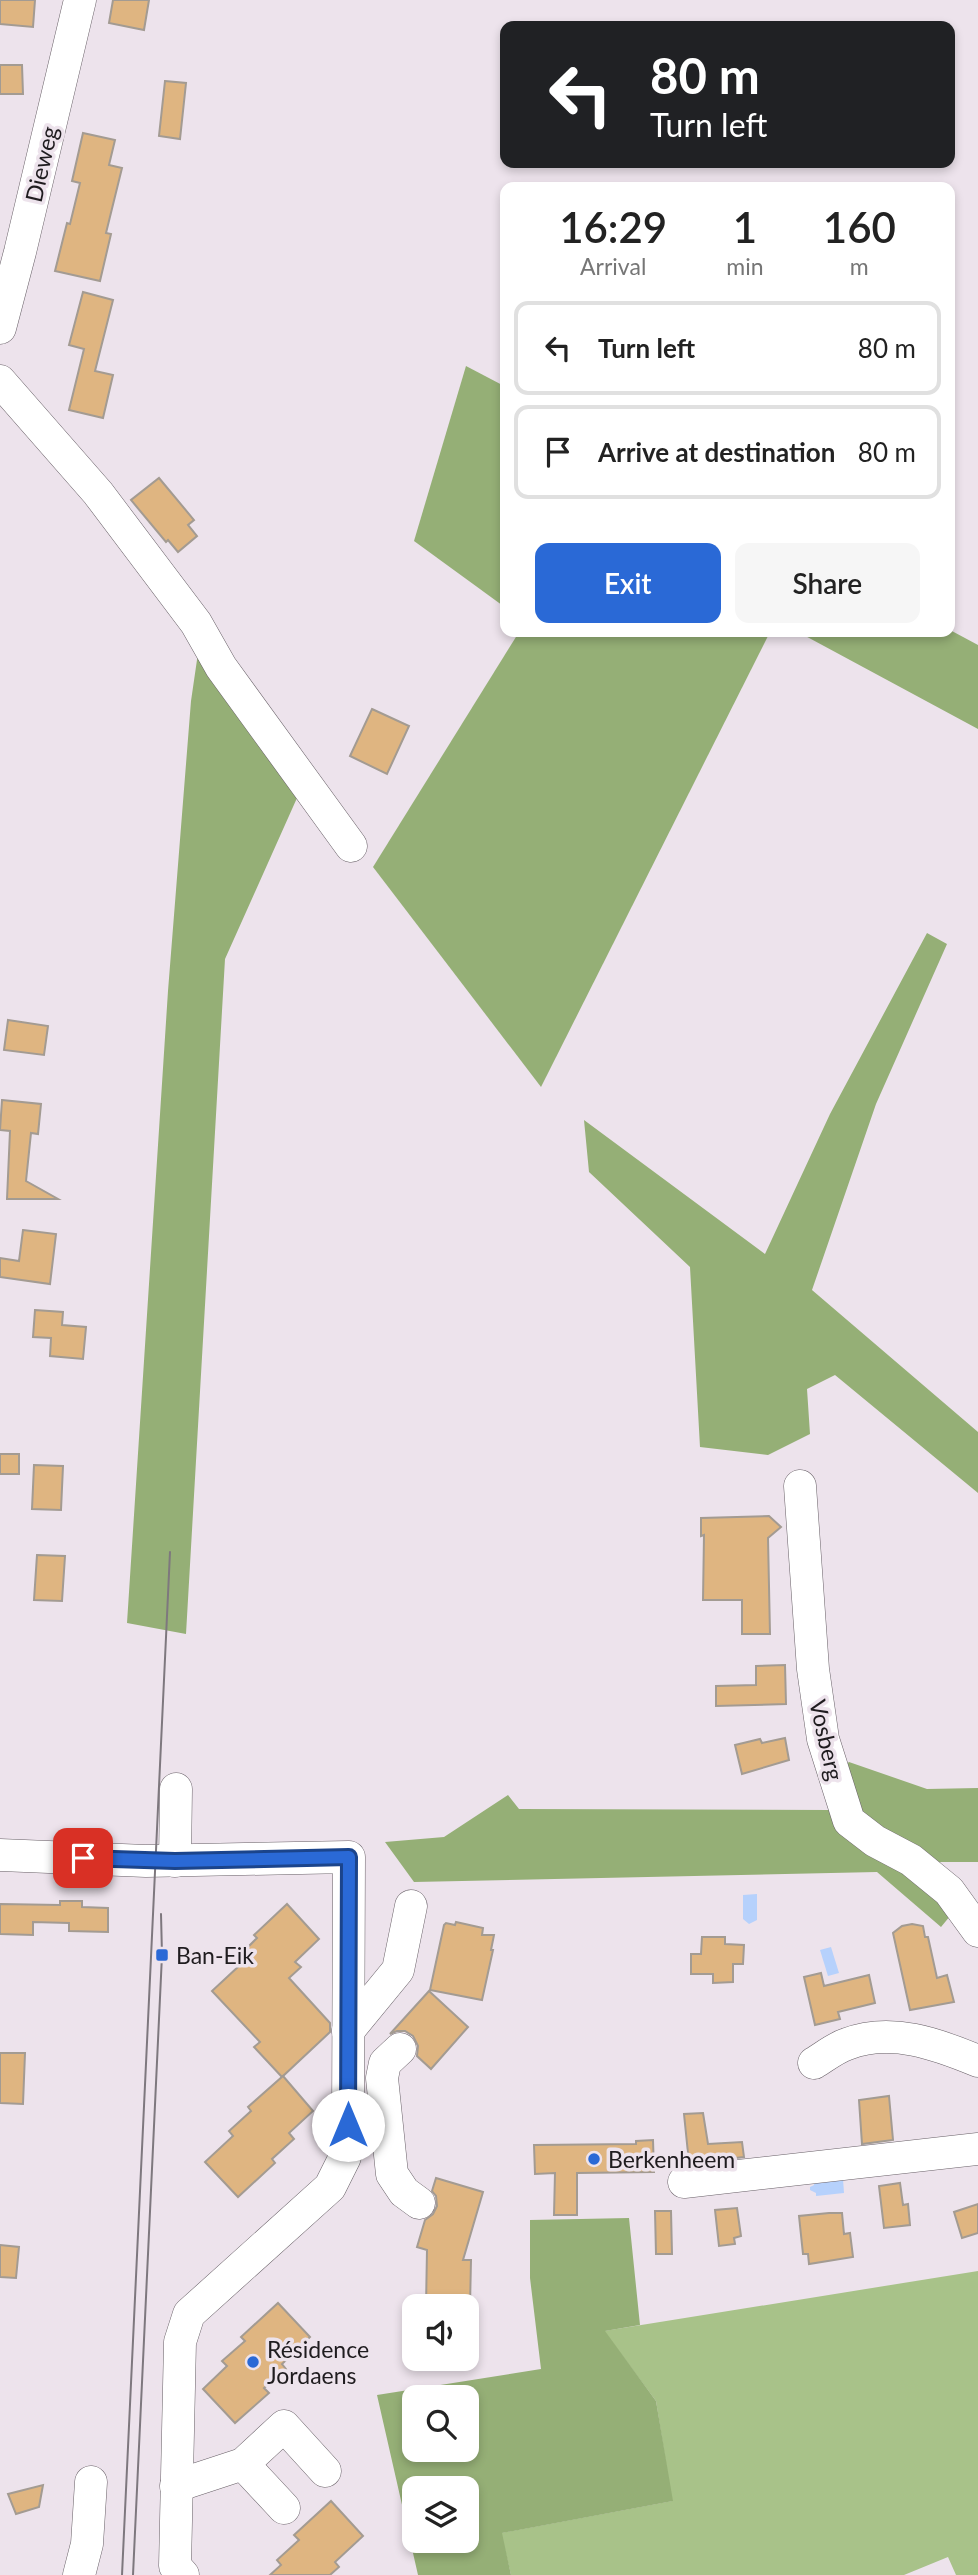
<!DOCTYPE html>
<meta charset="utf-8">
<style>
body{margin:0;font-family:Lato,sans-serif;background:#f6f6f6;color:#222;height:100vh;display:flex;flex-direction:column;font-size:26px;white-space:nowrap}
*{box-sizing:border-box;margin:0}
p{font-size:23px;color:#767676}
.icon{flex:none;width:38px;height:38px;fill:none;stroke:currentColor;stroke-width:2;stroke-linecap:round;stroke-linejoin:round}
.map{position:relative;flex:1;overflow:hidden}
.panel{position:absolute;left:500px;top:182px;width:455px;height:455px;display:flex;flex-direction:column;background:#fff;border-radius:14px;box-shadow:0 4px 10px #0003}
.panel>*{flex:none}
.top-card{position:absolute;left:500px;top:21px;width:455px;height:147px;border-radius:14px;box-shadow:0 4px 10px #0003;background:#202124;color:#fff;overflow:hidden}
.controls{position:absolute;left:402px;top:2294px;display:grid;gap:14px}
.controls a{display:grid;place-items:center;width:77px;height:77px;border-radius:14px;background:#fff;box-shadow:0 4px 10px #0003;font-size:35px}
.pin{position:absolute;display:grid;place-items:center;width:60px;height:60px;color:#fff;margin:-30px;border-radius:14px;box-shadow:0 4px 10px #0006}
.me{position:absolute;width:77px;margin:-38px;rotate:0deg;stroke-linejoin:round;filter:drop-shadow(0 0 5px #0008)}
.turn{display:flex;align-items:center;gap:24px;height:147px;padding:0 35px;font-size:32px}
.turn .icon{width:91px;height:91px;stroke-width:2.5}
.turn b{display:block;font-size:49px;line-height:60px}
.eta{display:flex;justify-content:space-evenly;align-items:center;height:119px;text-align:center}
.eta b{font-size:42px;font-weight:600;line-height:49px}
.primary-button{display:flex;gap:14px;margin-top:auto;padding:14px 35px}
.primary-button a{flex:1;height:80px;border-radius:14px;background:#2a69d6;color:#fff;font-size:28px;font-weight:600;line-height:80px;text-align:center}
.primary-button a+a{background:#f6f6f6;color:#222}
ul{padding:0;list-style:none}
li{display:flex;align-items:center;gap:21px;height:94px;margin:0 14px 10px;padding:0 21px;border:4px solid #e0e0e0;border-radius:14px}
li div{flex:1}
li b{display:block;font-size:26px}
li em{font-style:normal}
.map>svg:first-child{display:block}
.green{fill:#a8c289}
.forest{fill:#95af76;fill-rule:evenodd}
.water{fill:#b6d1fc}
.building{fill:#dfb581;stroke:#a39b92;stroke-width:2}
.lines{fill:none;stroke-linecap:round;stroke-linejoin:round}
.minor-casing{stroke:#686067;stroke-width:33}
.minor{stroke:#fff;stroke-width:32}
.tram{stroke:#7e787e;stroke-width:2}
.route-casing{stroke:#1b448b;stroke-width:18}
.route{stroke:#2a69d6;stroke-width:12}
.poi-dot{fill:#2a69d6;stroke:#ede3ec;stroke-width:2.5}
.labels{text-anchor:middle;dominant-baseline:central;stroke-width:7;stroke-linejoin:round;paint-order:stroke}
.street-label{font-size:23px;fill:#1f1c1f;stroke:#ede3ec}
.poi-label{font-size:23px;fill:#1f1c1f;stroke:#ede3ec;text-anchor:start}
</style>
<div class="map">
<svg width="978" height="2575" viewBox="0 0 978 2575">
<rect width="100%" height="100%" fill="#ede3ec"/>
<!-- green -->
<path class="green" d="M978,2271v304h-22l-8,-18 -44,18h-393l-10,-42 171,-32 -16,-100 -52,-70z"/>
<!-- forest -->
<g class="forest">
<path d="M466,366l40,21v221l-92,-67z"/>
<path d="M950,630l28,15v84l-180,-97h152z"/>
<path d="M519,632h251l-229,455 -168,-220z"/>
<path d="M198,653l103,136 -76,170 -39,675 -59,-11 41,-632 23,-290z"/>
<path d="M927,933l20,11 -71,160 -64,186 166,142v61l-143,-118 -28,14 3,45 -42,21 -68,-8 -10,-180 -101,-95 -5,-52 181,134 65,-140z"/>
<path d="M849,1762l78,27 51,-1v74h-38l20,42 -19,23 -64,-55 -463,10 -29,-40 59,-5 64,-42 11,14 310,1 3,-34z"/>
<path d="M629,2218l11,107 -35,6 51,70 17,100 -171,32 9,42h-93l-41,-180 164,-26 -11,-91v-58zM415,2398h52v52h-52zM467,2488v53h-52v-53z"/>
</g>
<!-- water -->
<g class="water">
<path d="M757,1894v26l-8,4 -6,-5v-24z"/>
<path d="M831,1947l8,26 -11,3 -8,-26z"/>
<path d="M843,2179l1,14 -28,3v-3l-6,-3v-3l4,-2 -1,-3z"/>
</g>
<!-- building -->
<g class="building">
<path d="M0,0h35l-2,27 -33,-3z"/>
<path d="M113,0h36l-5,30 -35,-7z"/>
<path d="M0,65h22l1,29h-23z"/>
<path d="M165,81l21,2 -6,56 -21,-3z"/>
<path d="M83,133l32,7 -6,25 13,3 -16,65 5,1 -11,47 -45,-10 12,-48 3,1 10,-41 -8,-2z"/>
<path d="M83,292l30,8 -18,71 18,4 -10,43 -34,-8 15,-61 -15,-4z"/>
<path d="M159,478l35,42 -6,5 9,11 -19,16 -10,-12 -2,2 -35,-42z"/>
<path d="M372,709l37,17 -22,48 -37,-18z"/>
<path d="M8,1020l40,6 -4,29 -40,-5z"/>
<path d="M2,1100l39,4 -3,30 -7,-1 -5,48 32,18h-51l3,-68 -10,-1z"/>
<path d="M23,1230l33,4 -6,50 -50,-7v-19l19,3z"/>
<path d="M35,1310l28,2 -1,13 24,2 -3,32 -33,-3 1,-18 -18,-1z"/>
<rect x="0" y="1454" width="19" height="20"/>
<path d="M34,1465l29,1 -2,44 -29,-1z"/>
<path d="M769,1516l12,11 -13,11 2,96h-28v-34h-39l1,-65 -3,1v-18z"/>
<path d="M37,1555l28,1 -3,45 -28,-1z"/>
<path d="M785,1665l1,39 -70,2v-20l40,-1v-19z"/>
<path d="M785,1738l4,22 -47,14 -7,-29 25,-6 2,4z"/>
<path d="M60,1901h22v6l26,1v24l-39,-1v-8l-36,-1v13l-33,-1v-30l60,1z"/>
<path d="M287,1904l32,35 -24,23 6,5 -12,11 41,45v9l-48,45 -28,-30 6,-5 -48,-51 28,-26 -4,-6 21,-21 -3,-3z"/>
<path d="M456,1922l27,6 -1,7h12l-3,15h2l-11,50 -52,-10 14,-65 2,-2 9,2z"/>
<path d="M912,1924l11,2 2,11h3l9,41 10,-3 7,27 -44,8 -17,-77 9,-7z"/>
<path d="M702,1937h23v7l19,1 -1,19h-10v18l-20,1v-9h-22v-20h10z"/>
<path d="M821,1973l3,13 45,-11 6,28 -37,9 2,7 -25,6 -11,-48z"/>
<path d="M429,1991l39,36 -37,42 -14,-13 1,-10 -5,-10 -8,-5h-8l-7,3z"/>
<path d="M0,2053h25l-2,51 -23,-1z"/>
<path d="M283,2076l30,35 -24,22 5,6 -22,20 3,4 -37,34 -33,-35 28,-26 -4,-5 22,-20 -3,-4z"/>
<path d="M889,2096l4,44 -31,4 -3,-44z"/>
<path d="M703,2113l5,31 34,-2 2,15 -55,6 -5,-49z"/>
<path d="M653,2140l1,32 -77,1v42h-23l1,-42 -20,1 -1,-29 102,-1v-3z"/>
<path d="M436,2178l47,14 -20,68h8l-1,46h-44l1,-56 -10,-3 8,-27 8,-6 4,-8 -1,-10 -4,-5z"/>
<path d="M900,2183l3,22 5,-1 2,21 -26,3 -5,-42z"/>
<path d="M978,2204v29l-16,5 -8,-26z"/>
<path d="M737,2208l4,28 -7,2 1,6 -16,2 -4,-36z"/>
<path d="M655,2211h16l1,43h-16z"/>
<path d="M829,2213h13l2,21 6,-1 3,24 -44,7 -1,-10h-5l-4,-38z"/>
<path d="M0,2245l19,2 -3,31 -16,-1z"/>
<path d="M278,2303l32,34 -28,27 4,5 -22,19 5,5 -34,30 -32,-34 24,-23 -5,-5 23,-20 -4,-4z"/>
<path d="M43,2485l-4,22 -23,7 -8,-20z"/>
<path d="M331,2501l32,35 -28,26 4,5 -9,8h-60l11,-10 -4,-5 22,-20 -5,-5z"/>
</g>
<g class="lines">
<defs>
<g id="minor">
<path d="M0,328l20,-76 60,-252"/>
<path d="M0,381l98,112 98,130 25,44 130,179"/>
<path d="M800,1486l13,183 10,70 26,82 26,20 36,19 38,31 29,40"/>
<path d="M0,1855l146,6 203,-4 -1,268 -3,32 -15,30 -141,127 -9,28 -5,224 8,9"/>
<path d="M175,1861l1,-72"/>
<path d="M348,2031l50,-61 13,-64"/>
<path d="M400,2049l-15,14 -3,15 10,96 12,18 15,11"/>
<path d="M814,2063c10,-6 21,-15 33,-19 44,-17 90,0 131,17"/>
<path d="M684,2182l294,-33"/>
<path d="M243,2464l41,44"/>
<path d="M176,2486l67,-22 41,-38 41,45"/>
<path d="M79,2575l8,-31 4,-62"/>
</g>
</defs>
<!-- minor casing -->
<use href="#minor" class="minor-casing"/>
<!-- minor -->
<use href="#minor" class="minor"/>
<!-- tram -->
<g class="tram">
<path d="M122,2575l48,-1023"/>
<path d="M133,2575l29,-620 -1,-41"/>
</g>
</g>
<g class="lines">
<defs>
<path id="route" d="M83,1858l92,3 174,-4 -1,268"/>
</defs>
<!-- route casing -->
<use href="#route" class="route-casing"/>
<!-- route -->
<use href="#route" class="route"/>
</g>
<!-- markers -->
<g class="poi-dot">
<rect x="155" y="1948" width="14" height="14" rx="3.5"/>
<circle cx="594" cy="2159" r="7"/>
<circle cx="253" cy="2362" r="7"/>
</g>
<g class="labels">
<!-- street labels -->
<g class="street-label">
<text transform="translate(41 164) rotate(-77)">Dieweg</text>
<text transform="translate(827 1740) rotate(77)">Vosberg</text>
</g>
<!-- poi labels -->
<g class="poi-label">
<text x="176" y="1955">Ban-Eik</text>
<text x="608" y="2159">Berkenheem</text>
<text x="267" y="2349">Résidence<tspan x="267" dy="26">Jordaens</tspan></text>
</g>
</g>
</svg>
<div class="controls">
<a><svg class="icon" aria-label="sound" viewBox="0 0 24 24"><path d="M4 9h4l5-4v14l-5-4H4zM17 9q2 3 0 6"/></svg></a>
<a><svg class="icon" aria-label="search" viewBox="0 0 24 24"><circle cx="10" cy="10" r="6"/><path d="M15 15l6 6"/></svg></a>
<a><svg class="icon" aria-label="layers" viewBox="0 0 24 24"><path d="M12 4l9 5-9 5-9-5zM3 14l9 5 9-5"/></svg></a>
</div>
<div class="pin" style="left:83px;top:1858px;background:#d93025"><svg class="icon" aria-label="arrive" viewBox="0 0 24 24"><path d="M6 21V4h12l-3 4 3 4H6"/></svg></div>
<svg class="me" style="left:348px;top:2125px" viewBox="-20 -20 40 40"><circle r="19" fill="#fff"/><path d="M0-13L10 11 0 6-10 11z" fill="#2a69d6"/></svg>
<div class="top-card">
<div class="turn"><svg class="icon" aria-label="left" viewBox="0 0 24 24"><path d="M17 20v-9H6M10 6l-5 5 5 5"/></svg><div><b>80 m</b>Turn left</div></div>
</div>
<section class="panel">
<div class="eta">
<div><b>16:29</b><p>Arrival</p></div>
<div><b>1</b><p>min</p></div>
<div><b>160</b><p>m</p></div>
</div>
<ul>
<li><svg class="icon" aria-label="left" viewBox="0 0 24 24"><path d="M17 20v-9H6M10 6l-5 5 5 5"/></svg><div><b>Turn left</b></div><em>80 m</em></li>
<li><svg class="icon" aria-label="arrive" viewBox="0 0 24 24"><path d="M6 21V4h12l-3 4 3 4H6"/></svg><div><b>Arrive at destination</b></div><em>80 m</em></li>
</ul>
<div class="primary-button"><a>Exit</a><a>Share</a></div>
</section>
</div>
